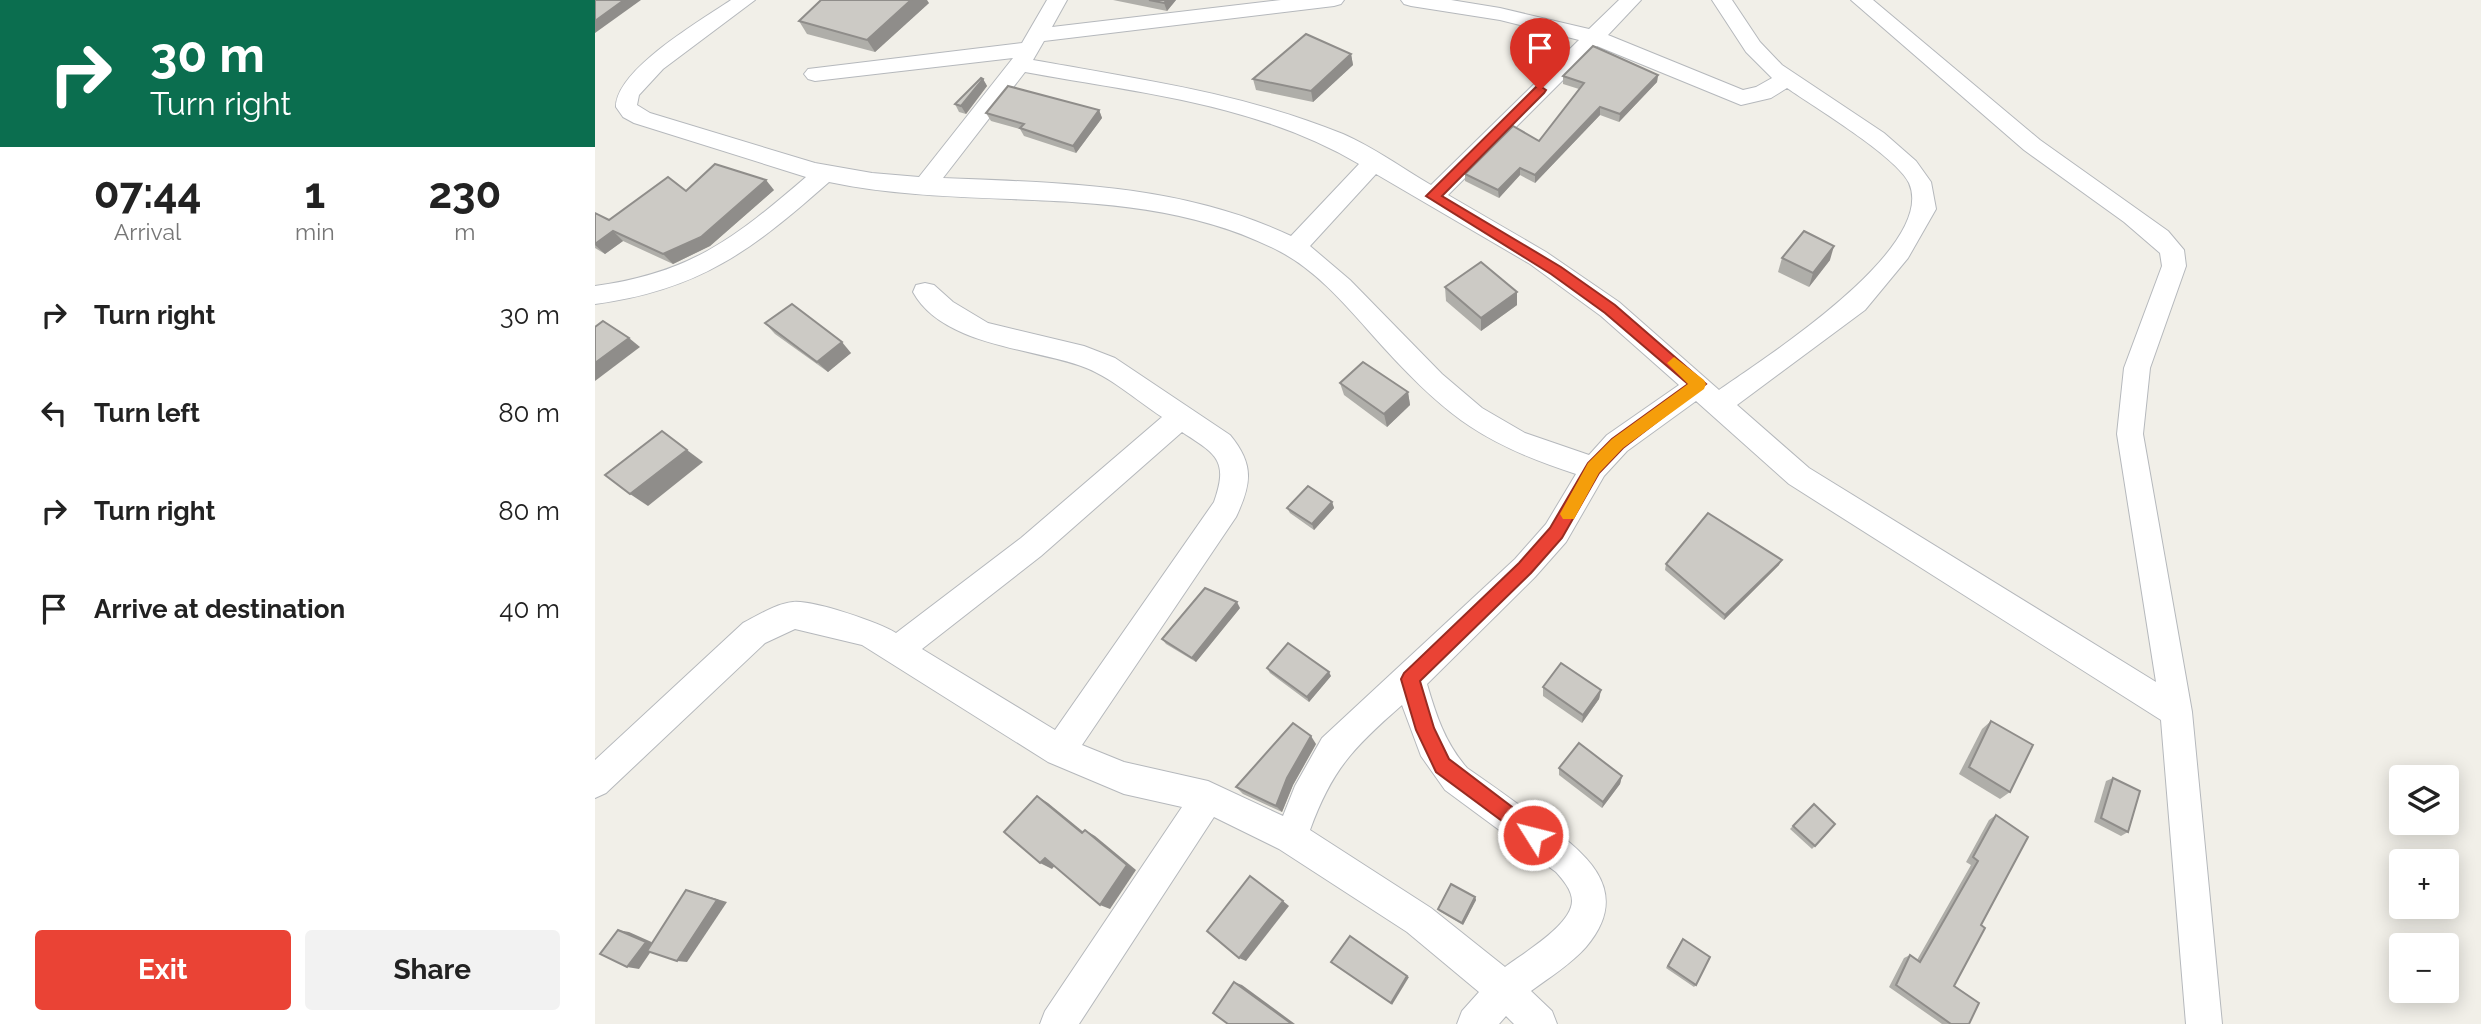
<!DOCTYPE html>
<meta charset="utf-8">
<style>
body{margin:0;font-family:Raleway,sans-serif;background:#f2f2f2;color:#222;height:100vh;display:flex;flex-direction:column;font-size:26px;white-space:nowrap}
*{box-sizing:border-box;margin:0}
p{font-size:23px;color:#767676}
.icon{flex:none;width:38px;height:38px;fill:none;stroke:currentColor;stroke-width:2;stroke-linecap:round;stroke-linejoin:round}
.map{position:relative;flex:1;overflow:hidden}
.side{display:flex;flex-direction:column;background:#fff;width:595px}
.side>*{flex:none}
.guide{background:#0b6e4f;color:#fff;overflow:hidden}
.tools{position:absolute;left:1794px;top:765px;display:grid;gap:14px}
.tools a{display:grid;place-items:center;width:70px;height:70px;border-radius:7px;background:#fff;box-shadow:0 4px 18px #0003;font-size:35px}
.pin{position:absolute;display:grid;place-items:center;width:60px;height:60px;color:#fff;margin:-72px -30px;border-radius:50% 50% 50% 0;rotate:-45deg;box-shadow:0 0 7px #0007}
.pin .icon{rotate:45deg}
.me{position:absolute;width:77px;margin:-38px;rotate:306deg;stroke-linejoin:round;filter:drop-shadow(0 0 5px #0008)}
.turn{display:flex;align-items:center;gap:24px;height:147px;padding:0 35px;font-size:32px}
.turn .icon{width:91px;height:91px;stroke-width:2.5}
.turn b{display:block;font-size:49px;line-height:60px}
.eta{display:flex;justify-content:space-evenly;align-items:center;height:119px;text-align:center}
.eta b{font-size:42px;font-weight:700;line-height:49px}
.button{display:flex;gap:14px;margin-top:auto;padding:14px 35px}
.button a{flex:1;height:80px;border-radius:7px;background:#ea4335;color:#fff;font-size:28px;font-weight:700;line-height:80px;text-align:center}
.button a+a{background:#f2f2f2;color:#222}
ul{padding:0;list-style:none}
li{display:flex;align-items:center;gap:21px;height:98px;padding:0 35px}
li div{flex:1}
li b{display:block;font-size:26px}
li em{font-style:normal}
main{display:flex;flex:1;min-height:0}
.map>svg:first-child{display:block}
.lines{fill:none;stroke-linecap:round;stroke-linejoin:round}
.minor-casing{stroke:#b5b8bc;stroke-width:2}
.minor{fill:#fff;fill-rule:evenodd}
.wall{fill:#afaea9}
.shaded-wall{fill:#8f8d8a}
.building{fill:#cccac5;stroke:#8f8d8a;stroke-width:2}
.route{fill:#ea4335;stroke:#982c22;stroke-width:2}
.slow{fill:#f59e0b}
</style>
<main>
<section class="side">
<div class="guide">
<div class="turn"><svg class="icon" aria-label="right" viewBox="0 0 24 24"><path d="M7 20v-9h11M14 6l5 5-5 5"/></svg><div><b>30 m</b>Turn right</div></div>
</div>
<div class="eta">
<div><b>07:44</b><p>Arrival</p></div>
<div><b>1</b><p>min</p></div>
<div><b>230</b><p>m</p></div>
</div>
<ul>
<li><svg class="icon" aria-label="right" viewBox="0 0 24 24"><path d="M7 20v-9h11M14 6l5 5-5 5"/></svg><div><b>Turn right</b></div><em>30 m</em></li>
<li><svg class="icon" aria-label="left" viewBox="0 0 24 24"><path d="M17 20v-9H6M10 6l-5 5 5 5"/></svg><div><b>Turn left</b></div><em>80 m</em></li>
<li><svg class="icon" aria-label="right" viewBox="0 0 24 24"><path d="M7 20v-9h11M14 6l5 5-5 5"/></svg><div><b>Turn right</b></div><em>80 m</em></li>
<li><svg class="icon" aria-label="arrive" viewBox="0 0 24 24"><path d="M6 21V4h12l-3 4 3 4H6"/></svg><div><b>Arrive at destination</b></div><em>40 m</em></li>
</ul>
<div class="button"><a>Exit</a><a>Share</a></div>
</section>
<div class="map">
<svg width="1886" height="1024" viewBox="0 0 1886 1024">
<rect width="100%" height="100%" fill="#f1efe8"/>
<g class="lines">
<defs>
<path id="minor" d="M136,0h24l-92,69 -24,26 -2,10 13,8 165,50 57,10 47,4 94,-119 -198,23 -7,-2 -4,-5 4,-5 214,-26 25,-43h20l-15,27 229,-27h63l-3,4 -7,2 -290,35 -11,19c105,19 210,33 310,74 30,13 59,34 88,51l148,-145 -79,-20 -89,-14 -7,-2 -3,-4h50l49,8 89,21 30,-29h22l-33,35 135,55 13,-3 16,-9 -26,-26 -34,-52h20l28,42 22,23 102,68 32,28 15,21 5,27 -28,49 -43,52 -128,95 72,63 347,214 -39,-248 7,-66 38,-102 -2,-13 -36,-31 -100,-72 -173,-150h22l167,140 128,91 16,19 2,16 -36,102 -7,66 49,278 30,312h-36l-25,-304 -372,-236 -93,-83 -69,50 -23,25 -38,66 -31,35 -108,107c9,31 18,59 40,84 22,15 44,31 66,47 46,33 104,72 53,132 -15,17 -36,30 -55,44l21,20 5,13h-43l-8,-8 -7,8h-42l5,-13 17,-19 -72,-60 -128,-83 -65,-32 -135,207h-39l5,-13 137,-204 -58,-13 -76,-32 -186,-117 -67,-16 -30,14 -159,150 -11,5v-38l148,-137c16,-8 32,-19 50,-21 20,-2 85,20 103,31l125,-95 141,-121c-26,-17 -52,-41 -81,-51 -51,-18 -139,-21 -168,-74l3,-7 9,-2 9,2 19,17 35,21 96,23 31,12 115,77c24,29 22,48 6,82l-154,228 42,17 84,19 75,35 12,-30 27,-48 193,-179 31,-35 30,-50c-90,-29 -128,-56 -191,-125 -32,-35 -63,-75 -104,-97 -142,-74 -301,-38 -452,-70 -77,68 -129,108 -234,122v-18c96,-13 140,-48 211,-109l-172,-54 -11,-6 -7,-10c0,-38 86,-87 115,-107zM1002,46l144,59 30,-7 16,-10c27,19 109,68 122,95 29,65 -146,176 -190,207l-100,-88 -73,-50 -98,-57zM430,72c114,21 233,32 334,92l-68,72c-110,-52 -229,-53 -348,-58zM781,174l154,90 71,52 78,69 -72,50 -18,20 -64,-22 -43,-25 -40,-34 -92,-94 -40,-34zM587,432c34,22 47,28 32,70l-159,228 -133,-81 119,-93zM807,705l19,51 24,34 111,82c7,8 16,18 16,29 0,24 -50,53 -67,66l-74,-59 -121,-78c22,-61 44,-83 92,-125z"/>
</defs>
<!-- minor casing -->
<use href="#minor" class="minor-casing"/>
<!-- minor -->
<use href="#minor" class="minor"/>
</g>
<!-- wall -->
<g class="wall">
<path d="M518,0h63l-9,11z"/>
<path d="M334,3l-54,49 -68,-18 -8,-13z"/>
<path d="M756,54l2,11 -40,37 -57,-12 -3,-11z"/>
<path d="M1063,75l-1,7 -38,40 -19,-7 -65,68 -15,-8 -21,23 -34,-17v-7l74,-33 40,-52 -16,-5v-8z"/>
<path d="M388,79l4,7 -21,28 -7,-2 -4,-8z"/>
<path d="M504,110l3,8 -26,35 -52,-17 -4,-7 -29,-8 -5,-8z"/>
<path d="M179,190l-64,56 -37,18 -50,-23 -18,13 -10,-6v-35l14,7 77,-29z"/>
<path d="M1187,258l48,2 -21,27 -31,-15z"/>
<path d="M850,287l72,5v13l-36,26 -35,-30z"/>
<path d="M170,323l86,30 -23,19 -53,-38z"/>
<path d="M745,383l68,9 2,13 -23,22 -43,-32z"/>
<path d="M737,502l2,6 -20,22 -24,-17 -3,-5z"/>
<path d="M1071,564l113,1 -55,55 -59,-50z"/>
<path d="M645,608l-44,54 -30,-18 -4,-5z"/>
<path d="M672,668l64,8 -22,26 -39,-29z"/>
<path d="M948,687l58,3 -2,9 -17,24 -39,-27z"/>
<path d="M1396,721l19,71 -10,7 -41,-25 23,-45z"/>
<path d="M721,744l-23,41 -11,27 -39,-18 -7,-7z"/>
<path d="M964,768l63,8 -2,8 -18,24 -43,-33z"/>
<path d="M1518,778l15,54 -7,4 -27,-14 12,-41z"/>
<path d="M1219,804l1,42 -3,3 -22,-20z"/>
<path d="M1401,815l-15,110 -27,61 15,38h-27l-53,-37 15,-29 6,-3 7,5 54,-95 -5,-3 23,-42z"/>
<path d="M880,897l1,3 -13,25 -24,-14 -1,-2z"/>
<path d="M1086,941l15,44 -2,2 -28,-19z"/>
</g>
<!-- shaded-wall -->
<g class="shaded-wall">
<path d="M29,0h17l-46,33v-12z"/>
<path d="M316,0h16l2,3 -54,49 -8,-12z"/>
<path d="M572,0h9l-9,11 -3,-8z"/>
<path d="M756,54l2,11 -40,37 -2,-11z"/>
<path d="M1063,75l-1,7 -38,40 1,-8z"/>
<path d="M388,79l4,7 -21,28 -5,-8z"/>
<path d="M1005,107v8l-65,68v-8z"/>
<path d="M504,110l3,8 -26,35 -3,-7z"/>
<path d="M925,168v7l-21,23 -1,-8z"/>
<path d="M171,180l8,10 -64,56 -37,18 -10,-10z"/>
<path d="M18,231l10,10 -18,13 -10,-9z"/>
<path d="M1239,246l-4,14 -21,27 4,-14z"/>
<path d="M922,292v13l-36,26v-13z"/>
<path d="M34,338l11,9 -45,34v-18z"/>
<path d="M247,342l9,11 -23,19 -11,-10z"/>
<path d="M813,392l2,13 -23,22 -3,-13z"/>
<path d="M92,450l16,12 -55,44 -18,-12z"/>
<path d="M737,502l2,6 -20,22 -2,-6z"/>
<path d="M1187,560l-3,5 -55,55 1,-5z"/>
<path d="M642,602l3,6 -44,54 -4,-4z"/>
<path d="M734,672l2,4 -22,26 -2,-5z"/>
<path d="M1006,690l-2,9 -17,24 1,-8z"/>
<path d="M716,736l5,8 -23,41 -11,27 -6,-6 11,-28z"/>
<path d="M1027,776l-2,8 -18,24 1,-6z"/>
<path d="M442,796l11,7 44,36 -10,-6z"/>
<path d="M490,830l10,6 41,34 -26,39 -10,-4z"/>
<path d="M450,858l11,6 -4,5 -12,-6z"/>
<path d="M91,890l41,12 -40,60 -10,-1z"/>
<path d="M880,897l1,3 -13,25 -1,-2z"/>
<path d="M688,901l6,5 -43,55 -7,-3z"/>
<path d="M23,930l11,2 27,12 -17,25 -12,-2z"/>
<path d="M812,976l2,1 -17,28 -1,-2z"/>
<path d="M639,982l8,3 53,39h-3z"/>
</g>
<!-- building -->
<g class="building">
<path d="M0,0h29l-29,21z"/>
<path d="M226,0h90l-44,40 -68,-19z"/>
<path d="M554,0h18l-3,3z"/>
<path d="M711,34l45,20 -40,37 -58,-12z"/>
<path d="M998,46l65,29 -38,39 -20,-7 -65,68 -15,-7 -22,22 -33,-16 48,-48 26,15 45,-58 -21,-7z"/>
<path d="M386,78l2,1 -22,27 -6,-2z"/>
<path d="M413,86l91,24 -26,36 -53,-18 4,-4 -38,-11z"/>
<path d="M120,164l51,16 -65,57 -38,17 -50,-23 -18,13v-31l14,7 59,-43 18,14z"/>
<path d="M1209,231l30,15 -21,27 -31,-15z"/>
<path d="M886,262l36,30 -36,26 -36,-31z"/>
<path d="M197,304l50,38 -25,20 -52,-39z"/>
<path d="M8,321l26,17 -34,25v-36z"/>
<path d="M768,362l45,30 -24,22 -44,-31z"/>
<path d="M67,431l25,19 -57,44 -25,-19z"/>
<path d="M713,486l24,16 -20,22 -25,-16z"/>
<path d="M1113,513l74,47 -57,55 -59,-51z"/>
<path d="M610,588l32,14 -45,56 -30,-19z"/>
<path d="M693,643l41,29 -22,25 -40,-29z"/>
<path d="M966,663l40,27 -18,25 -40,-28z"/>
<path d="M1396,721l42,24 -23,47 -41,-25z"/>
<path d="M698,723l18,13 -24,42 -11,28 -40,-19z"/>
<path d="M984,743l43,33 -19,26 -44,-34z"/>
<path d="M1518,778l27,13 -12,41 -27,-14z"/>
<path d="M442,796l45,37 3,-3 42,35 -27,40 -55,-47 -5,5 -36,-31z"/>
<path d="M1219,804l21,20 -20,22 -22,-20z"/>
<path d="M1401,815l32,22 -47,88 4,3 -31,58 25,17 -10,21h-18l-55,-39 14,-30 10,7 58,-101 -5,-4z"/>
<path d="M655,876l33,25 -44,57 -32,-27z"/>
<path d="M856,884l24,13 -13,26 -24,-14z"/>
<path d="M91,890l31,10 -40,61 -30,-10z"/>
<path d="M23,930l28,12 -19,25 -27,-13z"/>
<path d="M755,936l57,40 -16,27 -60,-41z"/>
<path d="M1088,939l27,18 -14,28 -28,-19z"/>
<path d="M639,982l58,42h-64l-15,-11z"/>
</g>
<!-- route -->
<path class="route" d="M945,86l6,4 -2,3 -102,103 119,71 54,38 91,79 -83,64 -24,25 -37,65 -31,35 -111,108 14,47 15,31 91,69 3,7 -3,6 -7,3 -97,-72 -20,-42 -15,-51 3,-6 115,-110 31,-35 38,-65 24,-24 76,-55 -83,-71 -54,-39 -125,-78 110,-109z"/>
<!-- slow -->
<path class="slow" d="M1079,357l30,23 2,4 -2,5 -81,59 -24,25 -25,46h-11l-3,-5 28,-51 24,-24 76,-55 -21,-21z"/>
</svg>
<div class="tools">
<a><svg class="icon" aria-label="layers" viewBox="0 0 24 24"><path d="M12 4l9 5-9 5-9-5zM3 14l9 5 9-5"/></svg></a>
<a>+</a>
<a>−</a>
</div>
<div class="pin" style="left:945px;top:90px;background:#d93025"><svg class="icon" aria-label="arrive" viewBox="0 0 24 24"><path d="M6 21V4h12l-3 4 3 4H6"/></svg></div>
<svg class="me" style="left:938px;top:835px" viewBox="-20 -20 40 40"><circle r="17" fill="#ea4335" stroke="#fff" stroke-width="3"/><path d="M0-11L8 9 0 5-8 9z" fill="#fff"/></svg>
</div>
</main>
